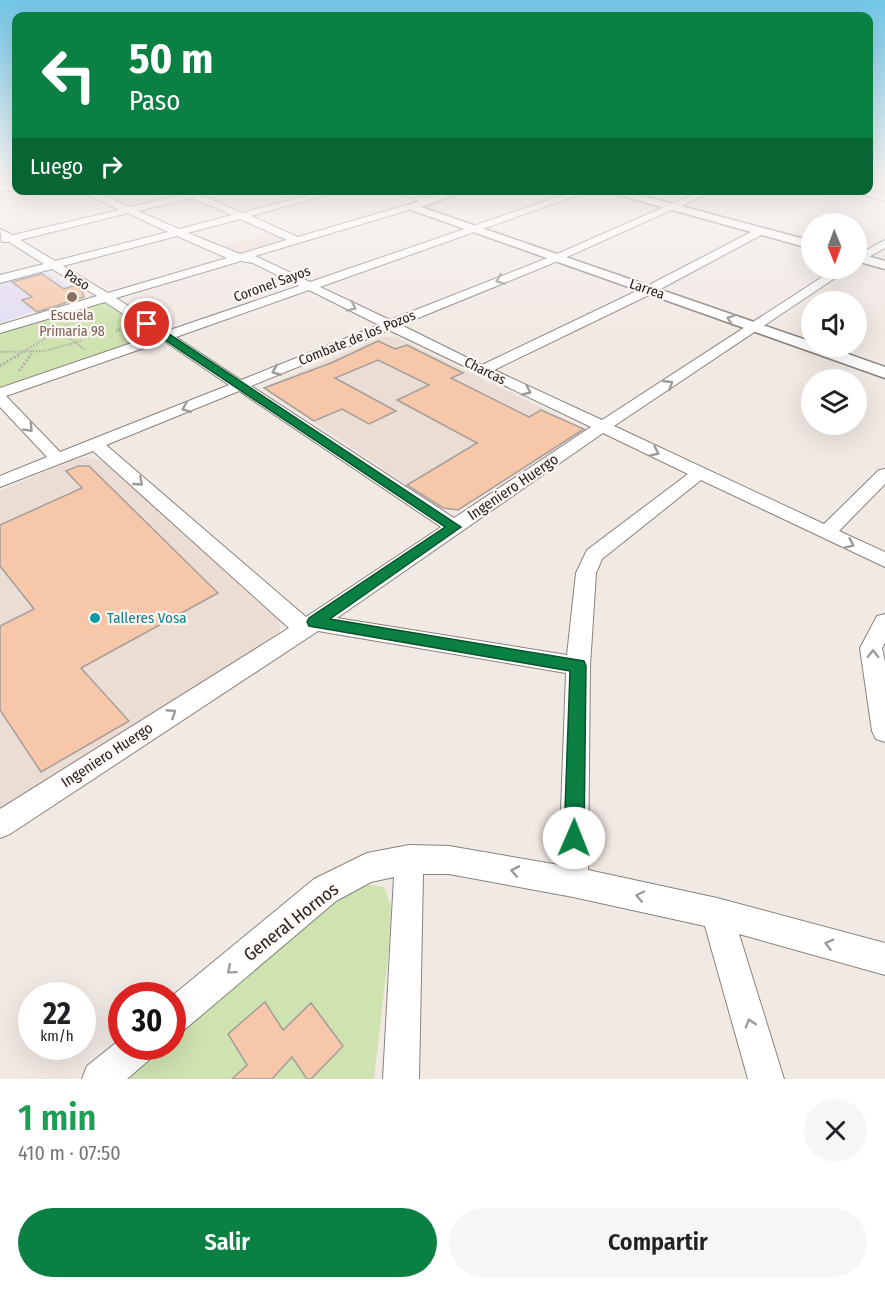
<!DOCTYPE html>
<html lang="es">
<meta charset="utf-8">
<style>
body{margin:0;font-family:"Fira Sans Condensed",sans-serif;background:#f6f6f6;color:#202124;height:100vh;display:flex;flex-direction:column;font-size:22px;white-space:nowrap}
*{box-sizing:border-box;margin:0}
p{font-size:20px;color:#757577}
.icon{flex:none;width:33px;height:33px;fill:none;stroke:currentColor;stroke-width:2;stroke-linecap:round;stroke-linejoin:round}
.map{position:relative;height:1079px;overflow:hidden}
.panel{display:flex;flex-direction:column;background:#fff;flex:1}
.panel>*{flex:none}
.guide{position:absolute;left:12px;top:12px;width:861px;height:183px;border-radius:12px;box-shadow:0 6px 24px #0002;background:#0b8043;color:#fff;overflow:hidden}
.needle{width:39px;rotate:179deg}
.buttons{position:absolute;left:801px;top:213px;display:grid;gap:12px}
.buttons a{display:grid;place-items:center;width:66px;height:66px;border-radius:50%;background:#fff;box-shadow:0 6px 24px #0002;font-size:30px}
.speed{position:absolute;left:18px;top:982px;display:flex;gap:12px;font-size:30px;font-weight:700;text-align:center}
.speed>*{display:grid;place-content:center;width:78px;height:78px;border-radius:50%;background:#fff;box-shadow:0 6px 24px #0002;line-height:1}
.speed small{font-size:15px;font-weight:400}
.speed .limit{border:9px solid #d22;background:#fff;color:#111}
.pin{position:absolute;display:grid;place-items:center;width:51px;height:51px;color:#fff;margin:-26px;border:3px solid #fff;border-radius:50%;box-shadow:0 2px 6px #0007}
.me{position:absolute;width:66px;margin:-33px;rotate:1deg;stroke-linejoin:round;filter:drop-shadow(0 0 4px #0008)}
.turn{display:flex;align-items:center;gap:21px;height:126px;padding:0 18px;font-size:27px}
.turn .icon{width:78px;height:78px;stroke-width:2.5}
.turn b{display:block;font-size:42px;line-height:51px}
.then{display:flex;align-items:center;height:57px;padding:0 18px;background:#0003;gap:12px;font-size:22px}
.round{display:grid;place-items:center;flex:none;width:63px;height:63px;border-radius:32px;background:#f6f6f6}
.overview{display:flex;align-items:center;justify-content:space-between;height:102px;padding:0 18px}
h1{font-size:36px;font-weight:600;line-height:45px;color:#1e9e55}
.button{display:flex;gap:12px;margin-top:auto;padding:12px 18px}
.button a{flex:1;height:69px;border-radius:36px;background:#0b8043;color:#fff;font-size:24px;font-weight:600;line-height:69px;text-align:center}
.button a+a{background:#f6f6f6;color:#202124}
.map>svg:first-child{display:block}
.built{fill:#ecddd4}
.education{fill:#e3ddf3}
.green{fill:#cee3b0}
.building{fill:#f7c7aa;stroke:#a59e9a;stroke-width:1.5}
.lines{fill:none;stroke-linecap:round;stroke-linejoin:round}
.minor-casing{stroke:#89837e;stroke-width:2}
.tertiary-casing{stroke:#89837e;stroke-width:3}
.path-far1{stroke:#b3ada9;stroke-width:2;stroke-dasharray:1.5 1.5;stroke-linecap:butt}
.path{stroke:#b3ada9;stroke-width:3;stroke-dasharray:2 2;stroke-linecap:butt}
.minor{fill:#fff;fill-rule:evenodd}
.tertiary{fill:#fff;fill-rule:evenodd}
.oneway{stroke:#9d9c9b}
.route{fill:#0b8043;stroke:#07532c;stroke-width:1.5}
.education-dot{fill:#8d6e63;stroke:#fef6f2;stroke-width:2}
.culture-dot{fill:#0f9aa8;stroke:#fef6f2;stroke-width:2}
.labels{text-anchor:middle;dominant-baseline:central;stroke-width:4.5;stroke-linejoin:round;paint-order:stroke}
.far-street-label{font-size:14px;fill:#252321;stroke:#fef6f2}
.far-education-label{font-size:14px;fill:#785e54;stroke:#fef6f2}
.street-label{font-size:15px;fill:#252321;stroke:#fef6f2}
.culture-label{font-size:15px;fill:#0d838f;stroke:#fef6f2;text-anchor:start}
.near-street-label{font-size:18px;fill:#252321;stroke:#fef6f2}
</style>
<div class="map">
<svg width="885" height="1079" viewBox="0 0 885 1079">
<rect width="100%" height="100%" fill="#f1e9e4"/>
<!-- built -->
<g class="built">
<path d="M274,233l14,7 -49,14 -17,-7z"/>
<path d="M382,337h14l183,89 2,6 -123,78 -16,-2 -174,-116 3,-8z"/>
<path d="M88,457l16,4 170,152 5,7 1,11 -5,9 -275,169v-318l76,-32z"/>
</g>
<!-- education -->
<path class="education" d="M41,273h7l36,23 -84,26v-38z"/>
<!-- green -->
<g class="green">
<path d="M99,302l6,1 49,31v4l-154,52v-59z"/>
<path d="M373,885l11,2 7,19 -2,42 -15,131h-63l32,-33 -32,-43 -28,27 -55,4 19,31 -15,14h-107l37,-32h10l1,-9 174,-152z"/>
<path d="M292,1057l15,22h-35z"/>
</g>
<!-- building -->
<g class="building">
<path d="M42,274l22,15 11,-4 7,5 2,7 -47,15 -15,-12 10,-3 -20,-15z"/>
<path d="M378,341l17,8 12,-4 56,28 -12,5 78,39 12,-7 43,19 -126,81 -15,-2 -36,-23 70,-42 -80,-43 32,-15 -51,-25 -43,18 61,33 -27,13 -27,-15 -28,12 -50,-33 67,-25z"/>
<path d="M78,466h11l129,127 -137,75 48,53 -88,51 -41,-62v-84l34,-17 -34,-43v-41l82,-37 -16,-17z"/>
<path d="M265,1002l18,28 28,-27 32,43 -32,33h-4l-15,-22 -20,22h-40l15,-14 -19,-31z"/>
</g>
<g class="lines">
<defs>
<g id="minor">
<path d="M16,183v6l-16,3v-6z"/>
<path d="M79,190h13l37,17 56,-13 3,-4h28l-14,5 40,18 86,-23h16l-93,26 47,21 108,-32h6v4l-157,47 55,26 268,-92h14l-272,97 70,33 160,-63 153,-67h13l-158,71 -157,64 81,40 163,-78 110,-57h8v4l-110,59 -159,77 108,50 234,-152h14l-236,158 210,98 55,-54 6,-1v15l-46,47 46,21v15l-184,-87 -99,79 -6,14 -6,93 -2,204 129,28 168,45v32l-146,-41 45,145h-36l-43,-153 -132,-29 -124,-23h-26l-4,205h-36l11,-202 -23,5 -35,19 -152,129 -12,5v-39l142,-117 53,-26 42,-8 40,1 110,19 7,-192 -248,-42 -308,203 -10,4v-29l289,-181 -196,-177 -93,36v-11l47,-19 -47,-50v-19l155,-53 -50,-33 -105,31v-8l97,-29 -45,-27 -52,14v-8l44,-11 -35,-22h-7l-2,-13 13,6 106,-25zM192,198l40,17 -53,14 -41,-18zM128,213l40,19 -113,29 -35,-21zM240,219l47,21 -47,14 -52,-21zM177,236l50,22 -119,35 -45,-27zM241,261l12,2 46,23 -132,45 -51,-33zM309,290l70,35 -138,55 -65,-43zM389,330l202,97 -137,91 -203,-132zM164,341l65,44 -169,67 -54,-56zM239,391l202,136 -135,90 -200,-172zM603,433l85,41 -101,76 -11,23 -9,82 -230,-37z"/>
<path d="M390,190h14l28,11 -8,2z"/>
<path d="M847,190h18l20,5v6z"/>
<path d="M885,240v8l-29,16v-8z"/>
<path d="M885,614v29l-3,5 3,14v80l-9,-3 -4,-8 -12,-83 17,-32z"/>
<path d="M122,1038v9h33l-5,12 -23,20h-45l5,-13z"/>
</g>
<g id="tertiary">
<path d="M449,190h18l-46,17 391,135v4h13l60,21v11l-482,-171z"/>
<path d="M601,190h20l191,51v8z"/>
<path d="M856,253l29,8v8l-29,-8z"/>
</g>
</defs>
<!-- minor casing -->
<use href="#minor" class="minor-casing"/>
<!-- tertiary casing -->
<use href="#tertiary" class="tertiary-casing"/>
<!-- path-far1 -->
<g class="path-far1">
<path d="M59,330l25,19"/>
<path d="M116,331l11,-4"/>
<path d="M0,352l44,-1 37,-10"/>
<path d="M18,355l51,-31"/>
<path d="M30,355l3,-5"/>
</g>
<!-- path -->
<g class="path">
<path d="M0,366l20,-12"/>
<path d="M19,371l12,-17"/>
</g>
<!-- minor -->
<use href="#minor" class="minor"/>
<!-- tertiary -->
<use href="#tertiary" class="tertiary"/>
</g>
<!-- one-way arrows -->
<defs><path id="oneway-chevron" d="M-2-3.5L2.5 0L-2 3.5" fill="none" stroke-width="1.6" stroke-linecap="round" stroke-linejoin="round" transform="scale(1.5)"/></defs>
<g class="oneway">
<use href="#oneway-chevron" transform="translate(500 280) rotate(158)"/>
<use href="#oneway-chevron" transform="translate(352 307) rotate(26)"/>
<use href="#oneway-chevron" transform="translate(731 319) rotate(-161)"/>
<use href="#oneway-chevron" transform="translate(276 371) rotate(158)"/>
<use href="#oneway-chevron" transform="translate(669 384) rotate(-33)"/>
<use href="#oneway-chevron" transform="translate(527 391) rotate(25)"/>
<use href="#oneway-chevron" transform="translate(186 408) rotate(158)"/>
<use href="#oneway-chevron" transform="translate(29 428) rotate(46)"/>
<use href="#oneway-chevron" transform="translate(655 452) rotate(25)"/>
<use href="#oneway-chevron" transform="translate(139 482) rotate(41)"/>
<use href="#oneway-chevron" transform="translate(850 544) rotate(25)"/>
<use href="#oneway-chevron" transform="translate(873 654) rotate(-89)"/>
<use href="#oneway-chevron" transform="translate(172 713) rotate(-33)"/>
<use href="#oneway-chevron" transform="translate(515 871) rotate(-170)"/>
<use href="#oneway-chevron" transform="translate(640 896) rotate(-168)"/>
<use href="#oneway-chevron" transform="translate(829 944) rotate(-165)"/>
<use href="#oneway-chevron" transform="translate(231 970) rotate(140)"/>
<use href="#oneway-chevron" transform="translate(750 1023) rotate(-107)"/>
</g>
<!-- sky -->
<linearGradient id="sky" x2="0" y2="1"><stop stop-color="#72c6e7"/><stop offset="0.54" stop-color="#f9f5f3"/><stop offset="1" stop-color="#f9f5f3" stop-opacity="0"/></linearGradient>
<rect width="885" height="331" fill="url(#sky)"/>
<!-- route -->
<path class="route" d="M144,322h7l310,205 -131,92 254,42 2,5 -2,172 -3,7 -7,3 -7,-3 -3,-7 6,-167 -261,-45 -2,-4 2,-4 136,-91 -301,-201z"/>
<!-- markers -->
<circle class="education-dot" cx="72" cy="297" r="6"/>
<circle class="culture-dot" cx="95" cy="618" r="6"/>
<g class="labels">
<!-- far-street labels -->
<g class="far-street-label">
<text transform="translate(77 280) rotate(31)">Paso</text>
<text transform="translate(272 284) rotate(-20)">Coronel Sayos</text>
<text transform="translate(647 289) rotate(19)">Larrea</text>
<text transform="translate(357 338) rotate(-22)">Combate de los Pozos</text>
<text transform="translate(485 371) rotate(26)">Charcas</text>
</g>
<!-- far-education labels -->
<g class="far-education-label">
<text x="72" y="315">Escuela<tspan x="72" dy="16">Primaria 98</tspan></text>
</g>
<!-- street labels -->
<g class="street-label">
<text transform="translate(513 487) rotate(-34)">Ingeniero Huergo</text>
<text transform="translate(107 755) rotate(-33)">Ingeniero Huergo</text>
</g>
<!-- culture labels -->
<g class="culture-label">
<text x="107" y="618">Talleres Vosa</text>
</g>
<!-- near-street labels -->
<g class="near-street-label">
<text transform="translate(291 922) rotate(-38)">General Hornos</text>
</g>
</g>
</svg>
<div class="buttons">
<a><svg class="needle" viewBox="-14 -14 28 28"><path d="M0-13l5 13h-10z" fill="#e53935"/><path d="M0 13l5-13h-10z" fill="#757577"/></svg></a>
<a><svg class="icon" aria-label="sound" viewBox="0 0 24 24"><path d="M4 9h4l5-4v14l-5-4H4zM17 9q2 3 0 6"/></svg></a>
<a><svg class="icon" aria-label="layers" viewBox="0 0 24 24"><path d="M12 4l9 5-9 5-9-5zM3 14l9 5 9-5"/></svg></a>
</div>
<div class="speed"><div>22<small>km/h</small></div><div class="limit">30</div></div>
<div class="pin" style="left:147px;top:324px;background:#d93025"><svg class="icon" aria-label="arrive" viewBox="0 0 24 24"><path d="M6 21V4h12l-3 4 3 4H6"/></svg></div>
<svg class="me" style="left:574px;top:838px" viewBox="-20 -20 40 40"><circle r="19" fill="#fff"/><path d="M0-13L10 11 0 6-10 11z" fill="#0b8043"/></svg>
<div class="guide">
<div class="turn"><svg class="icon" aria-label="left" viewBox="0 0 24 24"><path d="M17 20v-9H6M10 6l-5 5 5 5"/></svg><div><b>50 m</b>Paso</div></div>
<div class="then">Luego<svg class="icon" aria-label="right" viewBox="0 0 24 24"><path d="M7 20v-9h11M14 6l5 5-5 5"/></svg></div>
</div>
</div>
<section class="panel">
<div class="overview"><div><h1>1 min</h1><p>410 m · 07:50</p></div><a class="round"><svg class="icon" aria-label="close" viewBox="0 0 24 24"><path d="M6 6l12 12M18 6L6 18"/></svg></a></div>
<div class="button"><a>Salir</a><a>Compartir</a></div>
</section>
